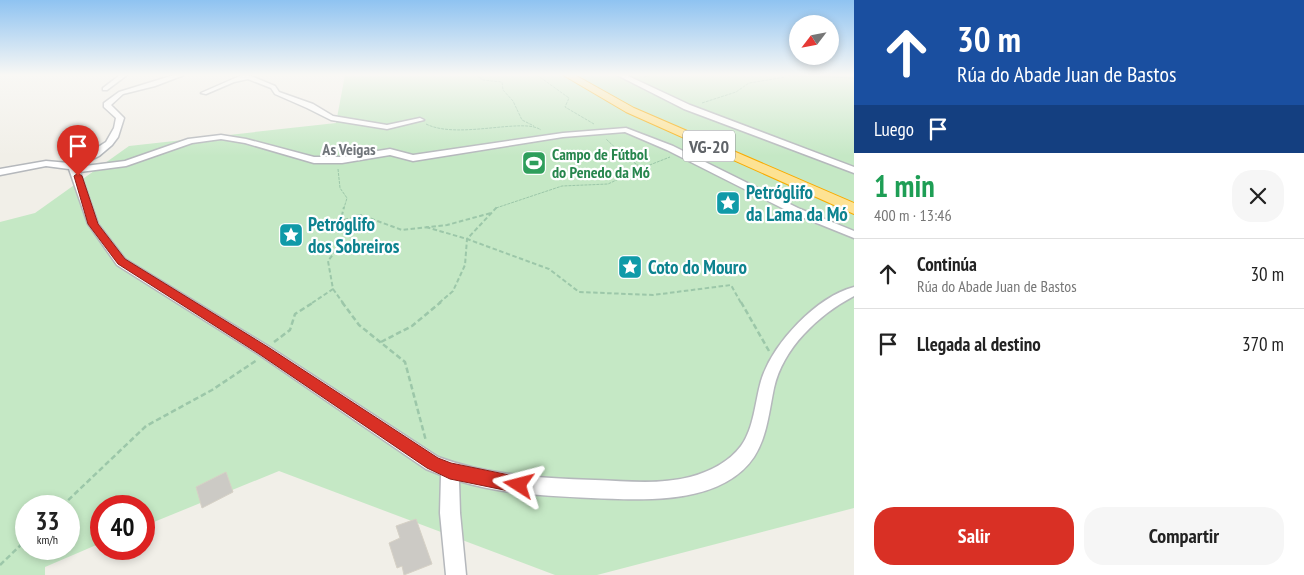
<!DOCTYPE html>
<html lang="es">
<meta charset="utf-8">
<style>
body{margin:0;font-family:"PT Sans Narrow",sans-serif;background:#f6f6f6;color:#222;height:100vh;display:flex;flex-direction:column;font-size:19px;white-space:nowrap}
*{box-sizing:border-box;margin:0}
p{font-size:16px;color:#767676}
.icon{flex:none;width:28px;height:28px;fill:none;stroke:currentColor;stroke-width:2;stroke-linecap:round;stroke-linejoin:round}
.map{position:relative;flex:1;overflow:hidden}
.sheet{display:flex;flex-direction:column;background:#fff;width:450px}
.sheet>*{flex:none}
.guide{background:#1a4fa0;color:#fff;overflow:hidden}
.needle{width:32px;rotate:238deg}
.fabs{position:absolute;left:789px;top:15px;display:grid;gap:10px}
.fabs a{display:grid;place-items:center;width:50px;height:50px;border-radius:50%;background:#fff;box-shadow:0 2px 8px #0003;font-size:25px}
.speed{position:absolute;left:15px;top:495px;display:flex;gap:10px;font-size:25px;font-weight:700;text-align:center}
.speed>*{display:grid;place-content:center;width:65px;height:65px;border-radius:50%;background:#fff;box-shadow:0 2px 8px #0003;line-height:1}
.speed small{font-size:12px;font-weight:400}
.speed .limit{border:8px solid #d22;background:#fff;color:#111}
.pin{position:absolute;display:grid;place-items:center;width:42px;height:42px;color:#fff;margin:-51px -21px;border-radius:50% 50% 50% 0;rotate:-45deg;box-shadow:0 0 5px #0007}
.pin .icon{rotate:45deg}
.me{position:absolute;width:55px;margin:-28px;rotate:279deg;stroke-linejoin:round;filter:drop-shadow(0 0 4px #0008)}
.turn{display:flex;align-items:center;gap:18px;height:105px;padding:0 20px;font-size:22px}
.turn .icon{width:65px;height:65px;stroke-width:2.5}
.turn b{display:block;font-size:35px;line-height:42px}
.then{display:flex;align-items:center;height:48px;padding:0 20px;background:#0003;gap:10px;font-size:19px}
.round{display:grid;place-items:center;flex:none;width:52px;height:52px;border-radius:20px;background:#f6f6f6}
.headline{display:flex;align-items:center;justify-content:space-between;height:85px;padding:0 20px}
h1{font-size:30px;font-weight:800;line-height:38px;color:#1e9e55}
.primary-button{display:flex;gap:10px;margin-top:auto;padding:10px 20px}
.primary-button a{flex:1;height:58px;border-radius:20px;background:#d93025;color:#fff;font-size:20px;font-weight:800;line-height:58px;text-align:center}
.primary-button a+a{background:#f6f6f6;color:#222}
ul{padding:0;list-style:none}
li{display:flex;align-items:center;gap:15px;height:70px;padding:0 20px;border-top:1px solid #e0e0e0}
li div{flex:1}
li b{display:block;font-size:19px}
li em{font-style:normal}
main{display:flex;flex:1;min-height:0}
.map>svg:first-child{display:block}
.green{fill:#c5e8c5;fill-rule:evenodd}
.building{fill:#cccac5;stroke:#d6d1c6}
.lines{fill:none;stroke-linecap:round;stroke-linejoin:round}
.minor-casing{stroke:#b5b8bc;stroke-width:3}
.highway-casing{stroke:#f9ab00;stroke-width:2}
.path-far2{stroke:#9cc7a9;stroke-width:1;stroke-dasharray:3 1;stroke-linecap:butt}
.path-far1{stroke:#9cc7a9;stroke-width:2;stroke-dasharray:4.5 2.5;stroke-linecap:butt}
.path{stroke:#9cc7a9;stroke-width:2.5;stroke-dasharray:5.5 3;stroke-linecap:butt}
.minor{fill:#fff;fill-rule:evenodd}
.highway{fill:#fde293;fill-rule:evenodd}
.route{fill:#d93025;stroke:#8d1f18}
.labels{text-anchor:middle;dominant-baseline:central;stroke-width:4.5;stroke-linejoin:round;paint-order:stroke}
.far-neighbourhood-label{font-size:16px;font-weight:bold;fill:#70757a;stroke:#fff}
.far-leisure-label{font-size:16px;font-weight:bold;fill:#27864d;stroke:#fff;text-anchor:start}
.shield{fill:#fff;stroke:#8f9295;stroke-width:1}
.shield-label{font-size:18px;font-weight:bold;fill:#5f6368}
.culture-label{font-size:19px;font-weight:bold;fill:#0d838f;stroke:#fff;text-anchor:start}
</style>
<main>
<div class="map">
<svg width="854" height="575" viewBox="0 0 854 575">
<rect width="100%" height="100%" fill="#f1efe8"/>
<!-- green -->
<path class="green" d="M345,75h509v433l-257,67h-42l-276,-104 -135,55v-20h-43v37l-56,24v8h-45v-353l35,-9 94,-67 207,-23zM26,506h43v43h-43z"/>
<!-- building -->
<g class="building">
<path d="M226,472l7,20 -31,16 -6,-21z"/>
<path d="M416,519l16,45 -28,11 -2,-9 -5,2 -8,-25 11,-5 -4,-12z"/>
</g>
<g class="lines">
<defs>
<g id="minor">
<path d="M120,75h7l-20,15h-4v-2z"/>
<path d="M174,75h10l-29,11 -32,8 -12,11 13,13 -6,19 -6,8 -13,11 -22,11 48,-6 63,-22 33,-4 25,4 68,18h28l48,-8 23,6 150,-22 63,-5 47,18 127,63 54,22v7l-62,-25 -125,-63 -42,-18 -62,5 -150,24 -23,-6 -48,8h-28l-69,-20 -24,-4 -29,4 -66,23 -46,6 18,52 27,35 143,87 170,111c51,19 104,21 157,23 31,1 64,5 95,-3 19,-5 39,-15 51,-31 13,-18 14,-44 20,-65 11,-37 55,-84 93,-94v9c-36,19 -71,52 -80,92 -5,24 -7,49 -20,69 -33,49 -113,43 -163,41 -45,-2 -89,-4 -132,-17l1,32 6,62h-20l-6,-62 1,-38 -15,-6 -168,-115 -141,-89 -29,-41 -19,-55 -23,-3 -46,9v-6l46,-8 23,2 15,-7 22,-14 8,-14 2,-10 -12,-11v-4l15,-11z"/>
<path d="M242,75l9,1 24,10 4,6 34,12 20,12 54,9 33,-7 4,2 -37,9 -56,-9 -24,-12 -32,-14 -4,-6 -23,-9 -14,3 -28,12 -5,-1z"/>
<path d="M617,75h9l64,30 164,62v6l-170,-64z"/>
</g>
<path id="highway" d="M563,75h12l59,33 220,95v11l-228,-102z"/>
</defs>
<!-- minor casing -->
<use href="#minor" class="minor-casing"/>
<!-- highway casing -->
<use href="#highway" class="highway-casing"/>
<!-- path-far2 -->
<g class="path-far2">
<path d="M476,75l7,5 19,2 1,8 10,11 9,19 12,6"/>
<path d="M537,75l32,23 -4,9 29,17"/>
<path d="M662,75h6"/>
<path d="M691,75h38"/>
<path d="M776,75l78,3"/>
<path d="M644,77l7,-2"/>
<path d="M702,103l34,-11 13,-9 37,-6"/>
<path d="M426,124c32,16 98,-7 115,6"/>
<path d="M642,168l28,-11"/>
<path d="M338,169l2,19 7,10 -3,10"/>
<path d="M496,208l66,-22 46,-2 34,-16 -19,-13 -17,-16"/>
</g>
<!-- path-far1 -->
<g class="path-far1">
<path d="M344,220l17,-5 41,15 45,-5 44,-12"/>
<path d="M426,227l41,12 82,30 30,23 74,3 78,-10 10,18"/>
<path d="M333,289l10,14"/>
<path d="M312,303l21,-14 -5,-28 18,-24 -4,-22 2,-8"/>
<path d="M439,303l14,-12 12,-26 2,-26 30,-32"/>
</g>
<!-- path -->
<g class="path">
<path d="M342,302l17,23 46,37 21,79"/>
<path d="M741,302l28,49"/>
<path d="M274,342l16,-12 5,-16 19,-12"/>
<path d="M381,342l31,-16 29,-24"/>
<path d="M62,506l84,-80 66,-36 45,-30"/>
<path d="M0,565l26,-25"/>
</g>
<!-- minor -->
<use href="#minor" class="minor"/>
<!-- highway -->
<use href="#highway" class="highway"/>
</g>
<!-- sky -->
<linearGradient id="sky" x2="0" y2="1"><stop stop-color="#8fc3f1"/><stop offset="0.48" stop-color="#f9f8f5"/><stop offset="1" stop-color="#f9f8f5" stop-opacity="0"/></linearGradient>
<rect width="854" height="156" fill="url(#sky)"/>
<!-- route -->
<path class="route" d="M78,173l4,3 16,48 27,35 143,88 170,111 13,5 68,14 6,2 3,6 -3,6 -6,2 -69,-14 -23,-11 -168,-114 -141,-90 -30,-40 -14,-48z"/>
<!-- icons -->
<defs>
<symbol id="stadium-square" viewBox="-11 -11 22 22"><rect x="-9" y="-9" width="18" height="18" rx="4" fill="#2e9e5b" stroke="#fff"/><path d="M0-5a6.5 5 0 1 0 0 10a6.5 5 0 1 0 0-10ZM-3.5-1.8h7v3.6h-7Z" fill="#fff"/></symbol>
<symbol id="sight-square" viewBox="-11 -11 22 22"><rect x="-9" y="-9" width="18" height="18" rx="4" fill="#0f9aa8" stroke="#fff"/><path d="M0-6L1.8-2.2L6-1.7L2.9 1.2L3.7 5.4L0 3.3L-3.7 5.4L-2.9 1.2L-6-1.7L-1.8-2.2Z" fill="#fff"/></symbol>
</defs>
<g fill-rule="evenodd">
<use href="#stadium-square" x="520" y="149" width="28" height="28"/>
<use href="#sight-square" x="714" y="189" width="28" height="28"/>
<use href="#sight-square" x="277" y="221" width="28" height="28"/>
<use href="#sight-square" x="616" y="253" width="28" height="28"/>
</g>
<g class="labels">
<!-- far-neighbourhood labels -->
<g class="far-neighbourhood-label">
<text x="349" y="149">As Veigas</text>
</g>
<!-- far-leisure labels -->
<g class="far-leisure-label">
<text x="552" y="154">Campo de Fútbol<tspan x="552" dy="18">do Penedo da Mó</tspan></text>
</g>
<!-- shield labels -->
<rect class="shield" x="683" y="130.5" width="52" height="31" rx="4"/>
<g class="shield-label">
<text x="709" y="146">VG-20</text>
</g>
<!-- culture labels -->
<g class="culture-label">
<text x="746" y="192">Petróglifo<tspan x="746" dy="22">da Lama da Mó</tspan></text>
<text x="308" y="224">Petróglifo<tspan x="308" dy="22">dos Sobreiros</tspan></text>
<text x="648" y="267">Coto do Mouro</text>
</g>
</g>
</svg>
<div class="fabs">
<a><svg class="needle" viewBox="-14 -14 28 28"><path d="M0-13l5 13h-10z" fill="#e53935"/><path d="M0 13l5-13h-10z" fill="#767676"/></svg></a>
</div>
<div class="speed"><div>33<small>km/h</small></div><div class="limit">40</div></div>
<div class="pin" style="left:78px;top:176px;background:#d93025"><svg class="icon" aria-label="arrive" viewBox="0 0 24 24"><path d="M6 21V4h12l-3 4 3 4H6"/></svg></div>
<svg class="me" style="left:519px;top:485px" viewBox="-20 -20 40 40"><path d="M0-17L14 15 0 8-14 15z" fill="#d93025" stroke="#fff" stroke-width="4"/></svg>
</div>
<section class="sheet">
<div class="guide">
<div class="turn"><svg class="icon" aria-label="ahead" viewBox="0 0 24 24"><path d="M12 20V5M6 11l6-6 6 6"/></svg><div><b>30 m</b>Rúa do Abade Juan de Bastos</div></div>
<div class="then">Luego<svg class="icon" aria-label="arrive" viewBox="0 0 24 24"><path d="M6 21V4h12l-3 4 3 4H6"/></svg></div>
</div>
<div class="headline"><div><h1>1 min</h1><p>400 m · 13:46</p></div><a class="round"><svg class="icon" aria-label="close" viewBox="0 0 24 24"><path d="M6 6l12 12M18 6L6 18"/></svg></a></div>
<ul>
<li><svg class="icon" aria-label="ahead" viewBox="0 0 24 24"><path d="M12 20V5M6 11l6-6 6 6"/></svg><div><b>Continúa</b><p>Rúa do Abade Juan de Bastos</p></div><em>30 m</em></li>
<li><svg class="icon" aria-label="arrive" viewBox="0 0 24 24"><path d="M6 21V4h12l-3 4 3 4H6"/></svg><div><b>Llegada al destino</b></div><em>370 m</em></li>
</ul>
<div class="primary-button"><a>Salir</a><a>Compartir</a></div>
</section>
</main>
